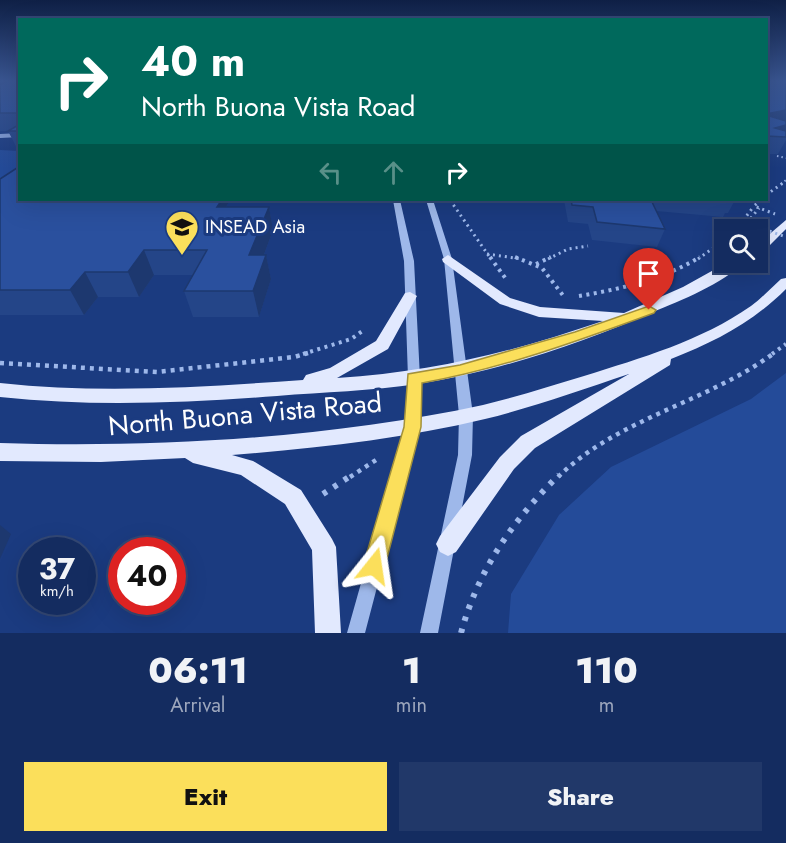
<!DOCTYPE html>
<style>
body{margin:0;font-family:Jost,sans-serif;background:#213869;color:#f1f3f6;height:100vh;display:flex;flex-direction:column;font-size:22px;white-space:nowrap}
*{box-sizing:border-box;margin:0}
p{font-size:20px;color:#9da7bd}
.icon{flex:none;width:33px;height:33px;fill:none;stroke:currentColor;stroke-width:2;stroke-linecap:round;stroke-linejoin:round}
.map{position:relative;height:633px;overflow:hidden}
.sheet{display:flex;flex-direction:column;background:#142c60;flex:1}
.sheet>*{flex:none}
.top-card{position:absolute;left:18px;top:18px;width:750px;height:183px;border-radius:0px;box-shadow:0 6px 24px #0002,0 0 0 2px #334875;background:#00695c;color:#fff;overflow:hidden}
.fabs{position:absolute;left:714px;top:219px;display:grid;gap:12px}
.fabs a{display:grid;place-items:center;width:54px;height:54px;border-radius:0px;background:#142c60;box-shadow:0 6px 24px #0002,0 0 0 2px #334875;font-size:30px}
.speed{position:absolute;left:18px;top:537px;display:flex;gap:12px;font-size:30px;font-weight:700;text-align:center}
.speed>*{display:grid;place-content:center;width:78px;height:78px;border-radius:50%;background:#142c60;box-shadow:0 6px 24px #0002,0 0 0 2px #334875;line-height:1}
.speed small{font-size:15px;font-weight:400}
.speed .limit{border:9px solid #d22;background:#fff;color:#111}
.pin{position:absolute;display:grid;place-items:center;width:51px;height:51px;color:#fff;margin:-62px -26px;border-radius:50% 50% 50% 0;rotate:-45deg;box-shadow:0 0 6px #0007}
.pin .icon{rotate:45deg}
.me{position:absolute;width:66px;margin:-33px;rotate:15deg;stroke-linejoin:round;filter:drop-shadow(0 0 4px #0008)}
.turn{display:flex;align-items:center;gap:21px;height:126px;padding:0 24px;font-size:27px}
.turn .icon{width:78px;height:78px;stroke-width:2.5}
.turn b{display:block;font-size:42px;line-height:51px}
.lanes{display:flex;align-items:center;height:57px;padding:0 24px;background:#0003;justify-content:center;gap:30px;direction:ltr}
.lanes .off{opacity:.35}
.eta{display:flex;justify-content:space-evenly;align-items:center;height:102px;text-align:center}
.eta b{font-size:36px;font-weight:800;line-height:42px}
.primary-button{display:flex;gap:12px;margin-top:auto;padding:12px 24px}
.primary-button a{flex:1;height:69px;border-radius:0px;background:#fbdf5b;color:#111;font-size:24px;font-weight:800;line-height:69px;text-align:center}
.primary-button a+a{background:#213869;color:#f1f3f6}
.map>svg:first-child{display:block}
.green{fill:#244b99}
.lines{fill:none;stroke-linecap:round;stroke-linejoin:round}
.path-far4{stroke:#9eb8ea;stroke-width:2;stroke-dasharray:1.5 3;stroke-linecap:butt}
.path-far3{stroke:#9eb8ea;stroke-width:3;stroke-dasharray:2 4;stroke-linecap:butt}
.path-far2{stroke:#9eb8ea;stroke-width:4;stroke-dasharray:3 4.5;stroke-linecap:butt}
.path-far1{stroke:#9eb8ea;stroke-width:4.5;stroke-dasharray:4 5;stroke-linecap:butt}
.path{stroke:#9eb8ea;stroke-width:6;stroke-dasharray:4.5 8;stroke-linecap:butt}
.minor{fill:#9eb8ea;fill-rule:evenodd}
.major{fill:#e2e9fe;fill-rule:evenodd}
.path-bridge{stroke:#9eb8ea;stroke-width:3;stroke-dasharray:2 4;stroke-linecap:butt}
.wall{fill:#244588}
.shaded-wall{fill:#1d386f}
.building{fill:#2a509e;stroke:#1d386f;stroke-width:1.5}
.route{fill:#fbdf5b;stroke:#a3913b;stroke-width:1.5}
.labels{text-anchor:middle;dominant-baseline:central;stroke-width:6;stroke-linejoin:round;paint-order:stroke}
.far-poi-label{font-size:18px;fill:#fff;stroke:#1b3b80;text-anchor:start}
.near-street-label{font-size:27px;fill:#fff;stroke:#1b3b80}
</style>
<div class="map">
<svg width="786" height="633" viewBox="0 0 786 633">
<rect width="100%" height="100%" fill="#1b3b80"/>
<!-- green -->
<g class="green">
<path d="M0,150l19,1v25l-19,14z"/>
<path d="M786,373v260h-278l3,-39 48,-79 52,-48 140,-68z"/>
</g>
<g class="lines">
<!-- path-far4 -->
<g class="path-far4">
<path d="M777,156l9,2"/>
<path d="M781,184l5,-4"/>
</g>
<!-- path-far3 -->
<g class="path-far3">
<path d="M766,195l17,-12"/>
<path d="M450,200l41,59"/>
<path d="M761,200l-7,6 21,8"/>
<path d="M747,223l12,-15"/>
<path d="M736,230l18,-24"/>
<path d="M487,254l35,5"/>
<path d="M548,259l20,-10 20,-3"/>
<path d="M698,259l26,-19"/>
</g>
<!-- path-far2 -->
<g class="path-far2">
<path d="M490,257l16,22"/>
<path d="M515,257l27,11 23,30"/>
<path d="M536,264l15,-7"/>
<path d="M579,296c42,-7 85,-17 121,-39"/>
<path d="M303,354l48,-15 13,-9"/>
<path d="M772,354l14,-10"/>
</g>
<!-- path-far1 -->
<g class="path-far1">
<path d="M0,363l157,9 137,-15 14,-4"/>
<path d="M350,477l26,-17"/>
<path d="M558,477c60,-59 150,-75 216,-124"/>
</g>
<!-- path -->
<g class="path">
<path d="M323,494l29,-19"/>
<path d="M461,633c17,-63 52,-113 98,-158"/>
</g>
<!-- minor -->
<g class="minor">
<path d="M20,133v4l-20,1v-4z"/>
<path d="M306,200h48l1,1 -4,2 -42,-1z"/>
<path d="M393,200h7l14,61 6,117 -1,49 -54,206h-18l58,-206 3,-49 -4,-117z"/>
<path d="M426,200h7l19,59 21,156 -1,40 -34,178h-18l38,-178 1,-40 -15,-156z"/>
</g>
<!-- major -->
<g class="major">
<path d="M786,220v9l-24,24 -4,1v-10z"/>
<path d="M448,255l62,43 30,9 84,6 59,-26 45,-25h16c-20,21 -64,39 -91,50 -72,32 -158,60 -235,72 -47,7 -94,8 -141,12 -93,7 -184,11 -277,1v-14c102,11 202,4 303,-3l3,-5 24,-7 46,-27 29,-48 5,-1 7,4 -29,53 -51,29c97,-6 175,-26 266,-57l-64,-4 -39,-13 -57,-42 -1,-3z"/>
<path d="M786,278v11c-33,33 -71,53 -115,70l-1,6 -135,83 -21,21 -58,83 -8,4 -8,-4 -4,-8 4,-8 60,-79 21,-21 108,-62c-48,16 -95,33 -144,45 -83,20 -168,29 -253,36l21,6 48,29 31,49 4,8 5,86h-26l-3,-83 -27,-46 -44,-29 -48,-12 -8,-5 -84,4 -101,-1v-18c156,5 331,-5 483,-38 34,-8 67,-19 101,-29 57,-18 117,-35 167,-70 11,-8 20,-18 30,-27z"/>
</g>
<!-- path-bridge -->
<path class="path-bridge" d="M747,223l39,14"/>
</g>
<!-- wall -->
<g class="wall">
<path d="M20,80v70h-2l-10,-19h-8v-46z"/>
<path d="M766,80h20v60l-8,14h-12z"/>
<path d="M0,179l20,21h210l-4,7h43l4,23 -9,25h2l5,24 -12,38h-66l-9,-26 9,-16h-39l-15,22h-41l-14,18h-84z"/>
<path d="M564,200h171l-7,13h-3l-2,4 -67,-6 9,18 -8,18 -65,-7 -4,-16 -20,-2z"/>
</g>
<!-- shaded-wall -->
<g class="shaded-wall">
<path d="M786,110v14l-20,-10z"/>
<path d="M786,125v12l-11,-9z"/>
<path d="M211,200h19l-7,12 -13,-11z"/>
<path d="M269,207l4,23 -18,49 -6,-24z"/>
<path d="M144,250l10,25 -15,22 -11,-25z"/>
<path d="M266,255l5,24 -12,38 -6,-26z"/>
<path d="M85,272l13,25 -14,18 -14,-25z"/>
<path d="M0,525l11,9 -11,25z"/>
</g>
<!-- building -->
<g class="building">
<path d="M8,80h12v33h-20v-28z"/>
<path d="M766,80h20v30l-20,4z"/>
<path d="M766,115l20,6v4l-11,3 11,3v6l-20,-1z"/>
<path d="M20,124v7h-12z"/>
<path d="M20,166v34h191l-1,1h11l-4,6h52l-20,48h17l-13,36h-69l23,-41h-63l-16,22h-43l-15,18h-70v-111z"/>
<path d="M571,200h80l14,29 -68,-7 -4,-15 -21,-2z"/>
</g>
<!-- sky -->
<linearGradient id="sky" x2="0" y2="1"><stop stop-color="#0f2046"/><stop offset="0.48" stop-color="#395591"/><stop offset="1" stop-color="#395591" stop-opacity="0"/></linearGradient>
<rect width="786" height="168" fill="url(#sky)"/>
<!-- route -->
<path class="route" d="M649,306l7,4 -2,3c-76,28 -153,56 -232,70l-1,44 -36,139 -3,8 -8,3 -8,-3 -3,-8 41,-139 4,-53 52,-9 115,-33z"/>
<!-- icons -->
<defs>
<symbol id="university-pin" viewBox="-11 -11 22 30"><path d="M0 17L-7.5 6A9.5 9.5 0 1 1 7.5 6Z" fill="#fbdf5b" stroke="#1b3b80"/><path d="M0-5L7-2L0 1L-7-2ZM-4 1L0 2.5L4 1V4Q0 6-4 4Z" fill="#111"/></symbol>
</defs>
<g fill-rule="evenodd">
<use href="#university-pin" x="163" y="208" width="38" height="52"/>
</g>
<g class="labels">
<!-- far-poi labels -->
<g class="far-poi-label">
<text x="205" y="227">INSEAD Asia</text>
</g>
<!-- near-street labels -->
<g class="near-street-label">
<text transform="translate(245 414) rotate(-5)">North Buona Vista Road</text>
</g>
</g>
</svg>
<div class="fabs">
<a><svg class="icon" aria-label="search" viewBox="0 0 24 24"><circle cx="10" cy="10" r="6"/><path d="M15 15l6 6"/></svg></a>
</div>
<div class="speed"><div>37<small>km/h</small></div><div class="limit">40</div></div>
<div class="pin" style="left:649px;top:310px;background:#d93025"><svg class="icon" aria-label="arrive" viewBox="0 0 24 24"><path d="M6 21V4h12l-3 4 3 4H6"/></svg></div>
<svg class="me" style="left:374px;top:566px" viewBox="-20 -20 40 40"><path d="M0-17L14 15 0 8-14 15z" fill="#fbdf5b" stroke="#fff" stroke-width="4"/></svg>
<div class="top-card">
<div class="turn"><svg class="icon" aria-label="right" viewBox="0 0 24 24"><path d="M7 20v-9h11M14 6l5 5-5 5"/></svg><div><b>40 m</b>North Buona Vista Road</div></div>
<div class="lanes"><svg class="icon off" aria-label="left" viewBox="0 0 24 24"><path d="M17 20v-9H6M10 6l-5 5 5 5"/></svg><svg class="icon off" aria-label="ahead" viewBox="0 0 24 24"><path d="M12 20V5M6 11l6-6 6 6"/></svg><svg class="icon" aria-label="right" viewBox="0 0 24 24"><path d="M7 20v-9h11M14 6l5 5-5 5"/></svg></div>
</div>
</div>
<section class="sheet">
<div class="eta">
<div><b>06:11</b><p>Arrival</p></div>
<div><b>1</b><p>min</p></div>
<div><b>110</b><p>m</p></div>
</div>
<div class="primary-button"><a>Exit</a><a>Share</a></div>
</section>
